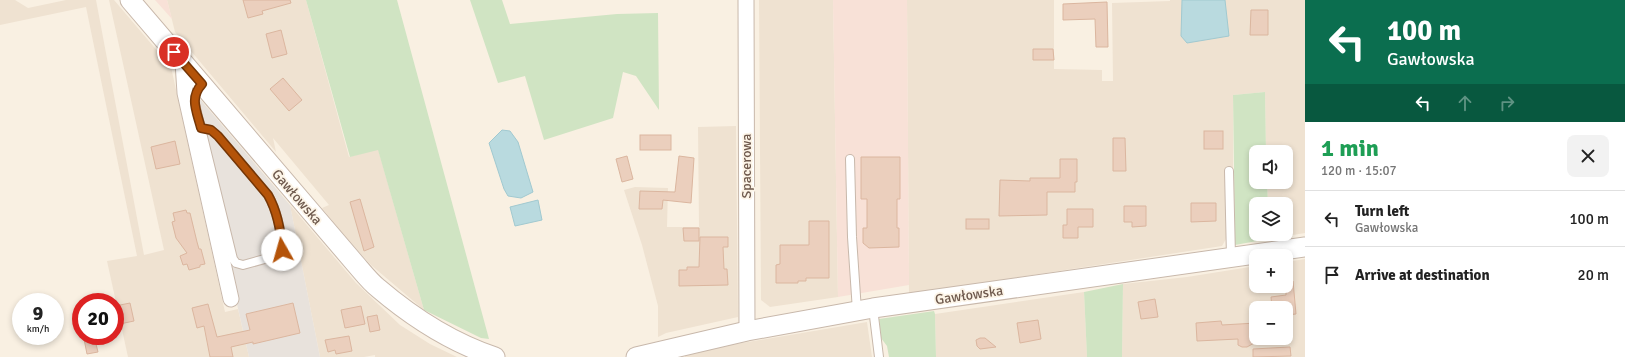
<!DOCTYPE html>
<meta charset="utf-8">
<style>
body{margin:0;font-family:Signika,sans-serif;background:#f2f2f2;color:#222;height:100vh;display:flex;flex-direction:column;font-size:15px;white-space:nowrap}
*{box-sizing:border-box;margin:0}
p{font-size:13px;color:#767676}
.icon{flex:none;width:22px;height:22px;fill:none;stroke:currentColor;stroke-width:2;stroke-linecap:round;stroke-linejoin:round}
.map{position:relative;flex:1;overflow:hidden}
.drawer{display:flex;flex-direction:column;background:#fff;width:320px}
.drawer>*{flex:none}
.guide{background:#0b6e4f;color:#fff;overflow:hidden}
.tools{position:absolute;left:1249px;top:145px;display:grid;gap:8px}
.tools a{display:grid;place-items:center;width:44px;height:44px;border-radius:8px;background:#fff;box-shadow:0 2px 6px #0003;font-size:20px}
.speed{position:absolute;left:12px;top:293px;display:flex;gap:8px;font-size:20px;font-weight:700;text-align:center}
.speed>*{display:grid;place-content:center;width:52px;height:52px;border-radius:50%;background:#fff;box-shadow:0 2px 6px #0003;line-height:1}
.speed small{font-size:10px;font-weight:400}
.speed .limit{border:6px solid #d22;background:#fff;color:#111}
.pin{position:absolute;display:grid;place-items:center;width:34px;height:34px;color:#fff;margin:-17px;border:2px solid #fff;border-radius:50%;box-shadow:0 1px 4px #0007}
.me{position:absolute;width:44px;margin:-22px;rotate:353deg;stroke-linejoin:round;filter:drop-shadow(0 0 3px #0008)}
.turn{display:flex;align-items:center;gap:14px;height:84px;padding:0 16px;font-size:18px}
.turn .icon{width:52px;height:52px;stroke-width:2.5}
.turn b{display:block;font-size:28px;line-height:34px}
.lanes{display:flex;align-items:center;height:38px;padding:0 16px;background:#0003;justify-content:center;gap:20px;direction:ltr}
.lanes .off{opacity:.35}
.round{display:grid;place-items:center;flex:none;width:42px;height:42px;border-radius:8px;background:#f2f2f2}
.overview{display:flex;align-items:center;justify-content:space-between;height:68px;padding:0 16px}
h1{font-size:24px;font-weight:700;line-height:30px;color:#1e9e55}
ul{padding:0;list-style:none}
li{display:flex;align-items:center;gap:12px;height:56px;padding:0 16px;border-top:1px solid #e0e0e0}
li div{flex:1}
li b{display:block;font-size:15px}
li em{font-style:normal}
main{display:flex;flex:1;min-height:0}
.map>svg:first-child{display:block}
.residential{fill:#efe2d1;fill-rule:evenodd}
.commercial{fill:#f8e1d7}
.industrial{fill:#e8e2dc}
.green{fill:#d0e4c3}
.water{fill:#b9dadf;stroke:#a1c9d0}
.building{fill:#ebcfbd;stroke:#dbb69f}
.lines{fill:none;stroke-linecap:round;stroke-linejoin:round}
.service-casing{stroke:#c8b8ab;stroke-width:10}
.minor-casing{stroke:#c8b8ab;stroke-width:17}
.tertiary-casing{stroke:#c8b8ab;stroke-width:21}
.service{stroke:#fff;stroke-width:8}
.minor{stroke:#fff;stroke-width:15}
.tertiary{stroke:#fff;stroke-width:19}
.route-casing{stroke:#753606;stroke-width:10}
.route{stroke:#b45309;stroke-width:7}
.labels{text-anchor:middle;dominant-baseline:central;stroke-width:3.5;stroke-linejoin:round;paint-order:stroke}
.street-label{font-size:14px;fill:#6d584c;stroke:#fcf4e7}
</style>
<main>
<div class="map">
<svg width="1305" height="357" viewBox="0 0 1305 357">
<rect width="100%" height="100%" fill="#f9f0e2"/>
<!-- residential -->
<g class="residential">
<path d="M0,0h15l13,8 38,-8h30l48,255 20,-5 -55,-250h5l57,67 54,245 13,-3 11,48h-121l-21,-96 30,-5 -51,-249 -86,18z"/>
<path d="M167,0h139l43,157 29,-8 46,161 -53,-45 -25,-27 -24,-30 7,-3 -56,-67 3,14 -101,-120z"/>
<path d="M759,0h74l5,297 -68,10 -9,-7z"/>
<path d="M907,0h147v69l48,1v11h11l-1,-78 58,-2v-1h135v233l-37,6v-5h18v-30h-18l-1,-22h19v-30h-20l-1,-60 -32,3v75l-8,1 1,68 -4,7 -313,48z"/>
<path d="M736,126l2,191 -72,16 -8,4v-31l-16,-61 -18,-55 11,-3 33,1 -1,39h32l-1,-100z"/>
<path d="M290,205l66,78 44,42 30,19 27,13h-82v-2l-11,2h-44z"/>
<path d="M1305,259v98h-183l1,-73 64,-7 69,-11v20h30v-24zM1256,308h30v30h-30z"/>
<path d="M1084,292l3,65h-151l-1,-43z"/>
<path d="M867,322l5,35h-187v-1l45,-11z"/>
</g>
<!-- commercial -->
<g class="commercial">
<path d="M155,0h12l5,19z"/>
<path d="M833,0h74l2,285 -71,12z"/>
</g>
<!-- industrial -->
<path class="industrial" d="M187,84l103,121 30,152h-71z"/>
<!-- green -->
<g class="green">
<path d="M306,0h91l92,339 -8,-1 -57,-28 -46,-160 -28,7z"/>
<path d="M470,0h32l8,24 107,-10 41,-1 1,97 -23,-34 -13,-4 -10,46 -69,22 -19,-64 -27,7z"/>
<path d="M1265,92l1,60h-10v30h11l1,22h-12v30h12v5l-33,6 -2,-150z"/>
<path d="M1123,284l-1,73h-35l-3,-65z"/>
<path d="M934,311l1,3 1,43h-47l-2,-11 -6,-8 -2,-19z"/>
</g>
<!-- water -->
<g class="water">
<path d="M1182,0h43l4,36 -42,7 -6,-7z"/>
<path d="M502,130l8,1 8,11 15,50 -12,6 -13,-2 -4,-7 -15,-46z"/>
<path d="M538,200l4,20 -27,6 -5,-19z"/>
</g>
<!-- building -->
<g class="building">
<path d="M243,0h47l1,3 -29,8 1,3 -15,4z"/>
<path d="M1107,2l1,45h-12l-1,-28 -32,1v-16z"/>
<path d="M1251,10h17v25h-18z"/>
<path d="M281,30l6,24 -15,4 -6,-24z"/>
<path d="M1033,49h20l1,11h-21z"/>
<path d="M283,78l19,22 -13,11 -19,-22z"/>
<rect x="1204" y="131" width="19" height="18"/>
<rect x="640" y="135" width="31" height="15"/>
<path d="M1113,138h12l1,33h-13z"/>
<path d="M175,141l5,23 -24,5 -5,-22z"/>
<path d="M627,156l6,23 -11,3 -6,-23z"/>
<path d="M679,156l15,2 -3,45 -28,-3 -1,9h-23l1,-18 35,1z"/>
<path d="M861,157h39v42h-3v29h2v19l-30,1 -6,-5v-15h4v-29h-6z"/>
<path d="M1060,159h17v23h-2v10h-28v23l-48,1 1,-36 30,1v-3h30z"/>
<path d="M360,199l14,48 -10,4 -14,-49z"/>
<path d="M1191,203h25v18l-25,1z"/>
<path d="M1124,206h22v20l-14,1v-5h-8z"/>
<path d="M1067,209h26v18h-15v11h-15v-13h4z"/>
<path d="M186,210l1,3h3l7,29 2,7h2l4,15 -5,1v2l-11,3 -2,-6 -4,1 -3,-9 7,-3 -11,-15 -4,-16 3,-1 -2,-8z"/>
<rect x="966" y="219" width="23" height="10"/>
<path d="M809,221h20v57h-23v3h-8v2h-22v-18l4,-1v-19h29z"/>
<path d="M683,228h16v13h-15z"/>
<path d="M700,237h28v10h-5l1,22h3l1,16 -49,1v-16h8v-3h12z"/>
<path d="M1293,281l3,33 -10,1v-7h-14l-1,-11 15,-2v-13z"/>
<path d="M1155,299l3,18 -17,2 -3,-17z"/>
<path d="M130,303l4,18 -19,4v-19z"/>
<path d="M293,303l7,30 -47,11v-2l-22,5 2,10h-23l-6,-31 -7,2 -5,-20 16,-4 9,33 33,-7 -4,-16z"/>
<path d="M361,306l4,18 -20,4 -4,-18z"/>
<path d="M377,315l3,15 -10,2 -3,-15z"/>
<path d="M1038,320l3,19 -21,4 -3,-20z"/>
<path d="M1221,321l1,4 34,-2v19l-9,5h-5l-4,-2v-6l-41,2 -1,-18z"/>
<path d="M94,336l4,16 -11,2 -3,-15z"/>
<path d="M349,336l3,15 -16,3 -1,-4 -7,2 -3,-12z"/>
<path d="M980,338h5l11,9 -16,2 -3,-3 -1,-6z"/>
<path d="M1290,347l1,9 -38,1v-8z"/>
</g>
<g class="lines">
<defs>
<g id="service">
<path d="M201,128l10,2 7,6 50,59c7,12 19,48 11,60l-36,10 -7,-2 -3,-4 -39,-159 1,-7 7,-9"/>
<path d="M850,159l2,78 5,74"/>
<path d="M1229,171l2,86"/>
<path d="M873,308l6,49"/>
</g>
<g id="minor">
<path d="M746,0l1,331"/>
<path d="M183,62l2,31 46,206"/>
</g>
<g id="tertiary">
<path d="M130,0l223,261c8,9 16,20 25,27 34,29 75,55 117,69"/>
<path d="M636,357l111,-26 126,-23 432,-61"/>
</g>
</defs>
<!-- service casing -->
<use href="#service" class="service-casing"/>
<!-- minor casing -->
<use href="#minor" class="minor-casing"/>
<!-- tertiary casing -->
<use href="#tertiary" class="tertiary-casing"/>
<!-- service -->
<use href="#service" class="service"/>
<!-- minor -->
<use href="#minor" class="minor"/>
<!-- tertiary -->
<use href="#tertiary" class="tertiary"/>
</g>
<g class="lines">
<defs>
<path id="route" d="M174,52l28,32c-13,14 -5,28 -1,44l10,2 7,6 50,59c9,16 13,37 14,55"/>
</defs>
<!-- route casing -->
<use href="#route" class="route-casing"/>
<!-- route -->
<use href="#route" class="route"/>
</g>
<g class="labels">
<!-- street labels -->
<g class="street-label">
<text transform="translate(746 166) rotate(-90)">Spacerowa</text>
<text transform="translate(297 197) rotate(49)">Gawłowska</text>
<text transform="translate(969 295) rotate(-8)">Gawłowska</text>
</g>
</g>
</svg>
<div class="tools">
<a><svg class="icon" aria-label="sound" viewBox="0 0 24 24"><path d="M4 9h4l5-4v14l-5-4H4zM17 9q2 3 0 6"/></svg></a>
<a><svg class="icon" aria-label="layers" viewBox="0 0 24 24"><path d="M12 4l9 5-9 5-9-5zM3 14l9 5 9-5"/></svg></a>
<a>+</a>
<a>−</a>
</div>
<div class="speed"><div>9<small>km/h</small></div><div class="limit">20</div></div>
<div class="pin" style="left:174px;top:52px;background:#d93025"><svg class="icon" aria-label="arrive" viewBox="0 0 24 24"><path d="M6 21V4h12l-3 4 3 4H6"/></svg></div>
<svg class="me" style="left:282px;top:250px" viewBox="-20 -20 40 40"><circle r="19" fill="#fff"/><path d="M0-13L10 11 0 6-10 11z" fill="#b45309"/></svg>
</div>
<section class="drawer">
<div class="guide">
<div class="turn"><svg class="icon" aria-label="left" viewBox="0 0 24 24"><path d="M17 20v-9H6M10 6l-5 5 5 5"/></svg><div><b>100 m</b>Gawłowska</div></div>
<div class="lanes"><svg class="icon" aria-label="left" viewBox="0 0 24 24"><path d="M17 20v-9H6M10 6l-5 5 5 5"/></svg><svg class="icon off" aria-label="ahead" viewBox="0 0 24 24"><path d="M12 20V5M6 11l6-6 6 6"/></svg><svg class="icon off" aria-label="right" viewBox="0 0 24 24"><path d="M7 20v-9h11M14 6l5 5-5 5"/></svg></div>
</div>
<div class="overview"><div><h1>1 min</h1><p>120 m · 15:07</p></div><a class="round"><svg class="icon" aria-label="close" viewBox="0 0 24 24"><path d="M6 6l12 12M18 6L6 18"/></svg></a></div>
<ul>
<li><svg class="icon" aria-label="left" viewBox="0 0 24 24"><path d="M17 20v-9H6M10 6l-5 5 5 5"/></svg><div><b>Turn left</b><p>Gawłowska</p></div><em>100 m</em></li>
<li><svg class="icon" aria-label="arrive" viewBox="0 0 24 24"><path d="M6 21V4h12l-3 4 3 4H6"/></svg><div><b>Arrive at destination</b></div><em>20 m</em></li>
</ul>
</section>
</main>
